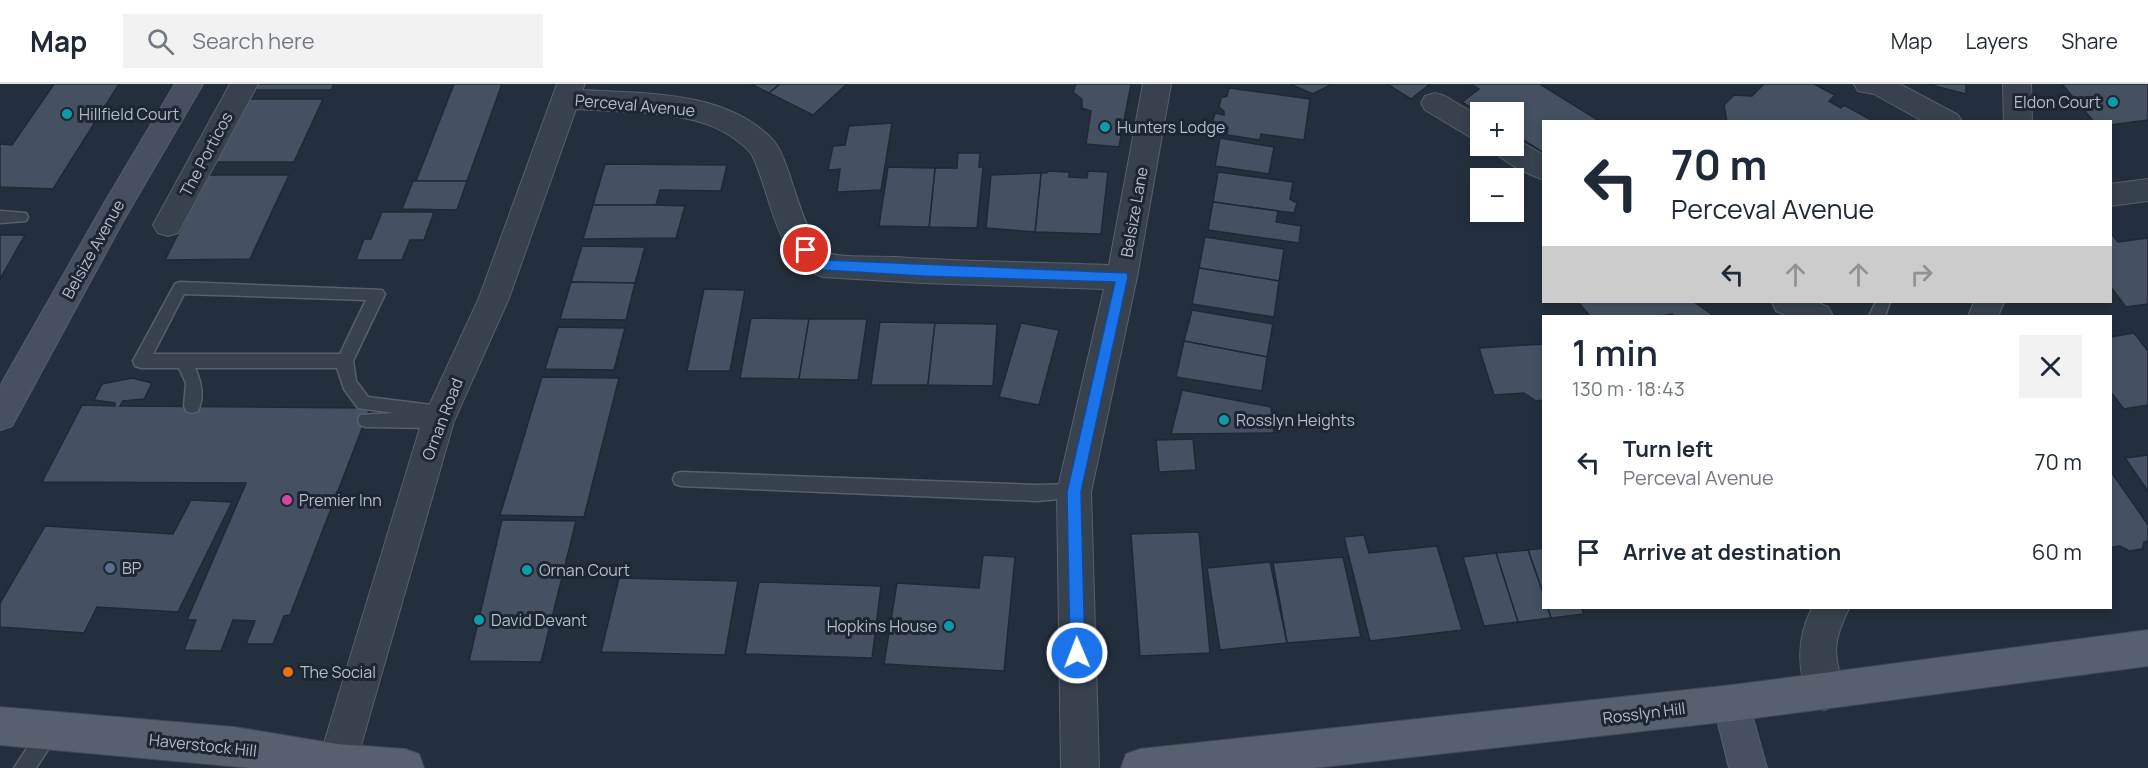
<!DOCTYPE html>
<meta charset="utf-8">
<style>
body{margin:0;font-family:Manrope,sans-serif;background:#f2f2f3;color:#1f2937;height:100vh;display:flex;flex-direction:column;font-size:22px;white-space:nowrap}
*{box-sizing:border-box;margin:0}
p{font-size:20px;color:#747a83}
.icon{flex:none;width:33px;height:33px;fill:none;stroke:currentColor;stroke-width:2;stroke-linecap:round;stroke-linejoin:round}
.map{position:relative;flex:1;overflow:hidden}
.drawer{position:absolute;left:1542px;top:231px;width:570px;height:294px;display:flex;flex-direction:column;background:#fff;border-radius:0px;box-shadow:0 3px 9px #0003}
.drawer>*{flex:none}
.guide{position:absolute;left:1542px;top:36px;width:570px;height:183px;border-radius:0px;box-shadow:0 3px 9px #0003;background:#fff;color:#1f2937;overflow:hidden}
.controls{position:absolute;left:1470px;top:18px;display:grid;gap:12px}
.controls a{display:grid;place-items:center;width:54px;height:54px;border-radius:0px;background:#fff;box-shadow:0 3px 9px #0003;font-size:30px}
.pin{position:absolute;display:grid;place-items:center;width:51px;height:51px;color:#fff;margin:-26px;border:3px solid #fff;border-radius:50%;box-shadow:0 2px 6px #0007}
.me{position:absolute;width:66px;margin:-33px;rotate:359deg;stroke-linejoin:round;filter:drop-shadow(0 0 4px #0008)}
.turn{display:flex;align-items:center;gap:21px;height:126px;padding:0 30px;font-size:27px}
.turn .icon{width:78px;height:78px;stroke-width:2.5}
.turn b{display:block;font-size:42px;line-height:51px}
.lanes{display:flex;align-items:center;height:57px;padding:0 30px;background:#0003;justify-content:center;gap:30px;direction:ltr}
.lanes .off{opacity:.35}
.round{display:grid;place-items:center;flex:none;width:63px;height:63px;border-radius:0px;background:#f2f2f3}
.headline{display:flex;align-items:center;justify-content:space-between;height:102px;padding:0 30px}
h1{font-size:36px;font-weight:600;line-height:45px}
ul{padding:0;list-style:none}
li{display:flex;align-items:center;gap:18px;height:90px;padding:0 30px}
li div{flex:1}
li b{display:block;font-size:22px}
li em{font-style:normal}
header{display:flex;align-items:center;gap:36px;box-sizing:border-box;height:84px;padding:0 30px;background:#fff;border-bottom:2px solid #e0e1e3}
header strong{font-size:28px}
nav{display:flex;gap:33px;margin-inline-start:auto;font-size:21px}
.search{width:420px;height:54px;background:#f2f2f3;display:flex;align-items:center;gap:15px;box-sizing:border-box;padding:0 21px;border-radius:0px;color:#747a83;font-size:22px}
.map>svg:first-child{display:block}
.building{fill:#455162;stroke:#1f2835;stroke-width:1.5}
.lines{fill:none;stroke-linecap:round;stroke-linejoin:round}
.lane-casing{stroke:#565f6c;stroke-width:3}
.street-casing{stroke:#565f6c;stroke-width:2}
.secondary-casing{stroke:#565f6c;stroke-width:2}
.primary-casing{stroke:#414a57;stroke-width:2}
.lane{fill:#38414e;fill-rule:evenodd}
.street{fill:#38414e;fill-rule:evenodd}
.secondary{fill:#465061;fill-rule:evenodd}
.primary{fill:#56606e;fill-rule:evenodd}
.route{fill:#1a73e8;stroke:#114b97;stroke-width:1.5}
.culture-dot{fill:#0f9aa8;stroke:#1d2633;stroke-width:2}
.hotel-dot{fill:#d1479c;stroke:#1d2633;stroke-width:2}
.service-dot{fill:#5c6f8a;stroke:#1d2633;stroke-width:2}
.food-dot{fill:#e8710a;stroke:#1d2633;stroke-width:2}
.labels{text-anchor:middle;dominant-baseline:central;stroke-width:6;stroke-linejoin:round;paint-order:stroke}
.poi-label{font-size:16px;fill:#b4bcc9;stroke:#1d2633;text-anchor:start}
.street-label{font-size:16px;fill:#b4bcc9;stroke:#1d2633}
</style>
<header>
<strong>Map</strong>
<div class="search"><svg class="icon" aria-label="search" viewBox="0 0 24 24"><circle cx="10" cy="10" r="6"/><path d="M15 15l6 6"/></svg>Search here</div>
<nav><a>Map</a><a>Layers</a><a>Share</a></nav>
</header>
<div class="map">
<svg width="2148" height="684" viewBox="0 0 2148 684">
<rect width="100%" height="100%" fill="#242f3e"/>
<!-- building -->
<g class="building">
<path d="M54,0h65l-66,105 -53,-2v-43l12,1z"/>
<path d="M258,0h76l-3,6h-76z"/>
<path d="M454,0h48l-35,97h-51z"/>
<path d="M751,0h29l-11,9z"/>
<path d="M780,0h67l-34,31 -44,-22z"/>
<path d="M1076,0h55l-12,63 -33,-3 5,-33 -9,-3v-9l-9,-7z"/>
<path d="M1290,0h42l-19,10z"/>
<path d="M1387,0h43l-19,15z"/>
<path d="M1471,0h69l61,38h-57v31l-30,-19v-22l-34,1 -18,-11 17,-13z"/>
<path d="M1764,0h50l21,11 -6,6 12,7 3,-3 31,17h-148l-3,-17 10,-10 18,1z"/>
<path d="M1927,0h39v10z"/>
<path d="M2062,0h86v36l-38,5v-3h-16z"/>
<path d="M1229,4l81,11 -6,41 -43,-6 -1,6 -33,-5 1,-8 -16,-2 3,-12 9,2v-4l-5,-4 2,-9 6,-2z"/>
<path d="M248,15h75l-29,63h-78z"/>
<path d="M892,39l-11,67 -44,2 3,-23 -12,1 5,-24 12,-1 4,-19z"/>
<path d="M1220,54l54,9 -5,27 -54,-8z"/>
<path d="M958,69h22l-1,14h4l-6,61 -48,-1 6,-59h22z"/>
<path d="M605,80l122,1 -6,26 -61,-1 -4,15h-63z"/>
<path d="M888,83l47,1 -6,59 -50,-1z"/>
<path d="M1047,87l22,1v5l18,1 1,-7 20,1 -7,62 -66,-2 6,-59h6z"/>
<path d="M1218,88l75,10 -3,17 7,4 -3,10 -81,-11z"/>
<path d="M1041,89l-6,59 -49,-4 5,-53z"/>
<path d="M208,91h81l-39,84 -85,1z"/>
<path d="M413,97h54l-10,29 -55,-1z"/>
<path d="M1213,118l65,9 -2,11 25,4 -2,17 -91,-13z"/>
<path d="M593,121h63l29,1 -9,32 -93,1z"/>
<path d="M382,128h52l-10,28h-14l-8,20h-46l8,-21h7z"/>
<path d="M2110,148l8,10 30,-4v66l-22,3 -16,-21z"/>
<path d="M0,151h25l-25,44z"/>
<path d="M1205,153l79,12 -5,32 -80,-13z"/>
<path d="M582,162l63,1 -10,36 -64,-1z"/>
<path d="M1199,184l80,13 -5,36 -82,-13z"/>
<path d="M571,198l64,1 -9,37 -66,-1z"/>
<path d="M704,205l41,1 -15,81h-43z"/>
<path d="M1578,218h116l20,14h-40l-2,-2 -11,2h-71z"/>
<path d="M1192,226l81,14 -6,33 -83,-16z"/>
<path d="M751,234l58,1 -10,60 -59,-1z"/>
<path d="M809,235h58l-9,61 -59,-1z"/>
<path d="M880,238l55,1 -7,62h-57z"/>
<path d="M935,239l62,1 -4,62 -65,-1z"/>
<path d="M1021,239l38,7 -20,75 -40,-8z"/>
<path d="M558,243l67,1 -11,42 -69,-1z"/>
<path d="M2134,249l14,18v54l-24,4 -14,-18v-54z"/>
<path d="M1184,257l83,16 -5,34 -86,-14z"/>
<path d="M1544,260v56l-8,1 -12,-8 -30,2 -15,-47z"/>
<path d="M542,293l77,1 -35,139 -84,-2z"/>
<path d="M132,294l20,5 -8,16 -21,2 -3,5 250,2 -80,207 -6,1 -11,28h-27l9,-23 -22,-1 -12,31 -37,-1 12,-30h-9l59,-137 -204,-1 40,-77 33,1v-3l-21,-3 8,-16z"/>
<path d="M1182,306l89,17 3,26 -103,1z"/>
<path d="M1193,355l3,31 -37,2 -3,-32z"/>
<path d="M2148,371v36l-23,-33z"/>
<path d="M2110,386l38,55v16l-4,1 -2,7 -13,2 -9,-5 -7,1 -3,7z"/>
<path d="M191,416l41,2 -54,110 -81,-5 -13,26 -84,-6v-24l45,-77 128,8z"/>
<path d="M502,436l74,1 -35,141 -72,-1z"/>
<path d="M1199,448l11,121 -70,3 -9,-122z"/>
<path d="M1364,451l5,18 68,-7 25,84 -92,11 -26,-104z"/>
<path d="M1544,464v48l-16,-46z"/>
<path d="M1528,466l16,46v12h4l3,10 -33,4 -22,-69z"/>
<path d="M1496,469l22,69 -34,4 -21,-69z"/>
<path d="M983,471l32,2 -11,114 -120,-7 13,-81 82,5z"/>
<path d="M1343,473l18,80 -74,6 -14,-80z"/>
<path d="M1270,478l17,81 -67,7 -13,-82z"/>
<path d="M619,494l119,3 -13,74 -124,-3z"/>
<path d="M759,498l122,4 -9,72 -127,-4z"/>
<path d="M1548,524h33l3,6 -33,4z"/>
</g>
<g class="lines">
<defs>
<g id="lane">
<path d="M0,127l26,2 2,4 -2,4 -26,2z"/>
<path d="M180,198l202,8 3,4 -32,67 3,20 12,16 80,10 2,5 -5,6 1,3 -2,5 -6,2 -72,-1 -6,-2 -2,-5 2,-5 34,-2 -36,-5 -14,-19 -7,-21h-142c6,13 10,28 3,43l-6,2 -6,-2 -2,-5 2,-23 -7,-15h-38l-6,-2 -2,-5 42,-77zM184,210l182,6 -26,54h-187z"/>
<path d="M1876,218h14l-5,14h-16z"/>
<path d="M681,388l356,13 37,-1 6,3 3,5 -3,5 -43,4 -356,-15 -6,-2 -2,-5 2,-5z"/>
<path d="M50,638l7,2 3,7 -24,37h-22l29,-44z"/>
</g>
<g id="street">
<path d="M230,0h28l-80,149 -10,3 -10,-3 -5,-8z"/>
<path d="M557,0h28l-3,6c64,4 142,0 190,49 21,21 28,105 60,115 15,4 46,2 63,3 71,5 143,5 214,8l34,-181h28l-34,193 -46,215 8,276h-38l-4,-276 47,-203 -182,-6 -99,-6c-49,-16 -51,-83 -71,-122 -5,-8 -20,-19 -28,-23 -37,-22 -105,-20 -148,-23l-67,189 -55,123 -98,342 -2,5h-34l-2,-5 104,-342 57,-123z"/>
<path d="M1854,0h46l58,31 4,7h-38l-50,-28 -16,-3z"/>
<path d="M2003,0h28l1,38h-28z"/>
<path d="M1435,9l10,3 35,21v23l-10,-3 -45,-27 -4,-7 4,-7z"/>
<path d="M1514,54l30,17v25c-17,-6 -45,-19 -53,-34h23z"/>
<path d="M2148,95v22l-38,5v-22z"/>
<path d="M1772,218h44l12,5 5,9h-45l-12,-5z"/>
<path d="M1974,218h30l-6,14h-30z"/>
<path d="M1812,524h37c-6,14 -12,25 -13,41 0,22 11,34 1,56l-13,5 -13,-5c-14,-33 -15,-66 1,-97z"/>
</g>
<g id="secondary">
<path d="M175,0h28l-81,139 -110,203 -12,4v-44l102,-179z"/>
<path d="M1732,601l13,5 22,78h-38l-16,-65 6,-13z"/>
</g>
<g id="primary">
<path d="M2148,546v36l-416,55 -418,47h-193l5,-14 14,-5 592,-64z"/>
<path d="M0,623l234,20 103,17 68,5 14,5 5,14h-173l-251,-23z"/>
</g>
</defs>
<!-- lane casing -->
<use href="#lane" class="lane-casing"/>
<!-- street casing -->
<use href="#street" class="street-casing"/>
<!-- secondary casing -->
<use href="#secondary" class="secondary-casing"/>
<!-- primary casing -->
<use href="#primary" class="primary-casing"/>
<!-- lane -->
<use href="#lane" class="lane"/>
<!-- street -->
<use href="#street" class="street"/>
<!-- secondary -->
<use href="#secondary" class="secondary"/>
<!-- primary -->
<use href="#primary" class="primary"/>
</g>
<!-- route -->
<path class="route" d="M806,161l20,15 301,13 1,4 -47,215 4,161 -2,5 -6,2 -5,-2 -2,-5 -3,-161 48,-210 -193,-6 -99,-6 -22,-17 -2,-3z"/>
<!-- markers -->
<g class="culture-dot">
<circle cx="2113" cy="18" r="6"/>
<circle cx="67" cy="30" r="6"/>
<circle cx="1105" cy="43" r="6"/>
<circle cx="1224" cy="336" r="6"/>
<circle cx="527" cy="486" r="6"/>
<circle cx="479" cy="536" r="6"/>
<circle cx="949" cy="542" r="6"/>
</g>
<circle class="hotel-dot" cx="287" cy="416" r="6"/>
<circle class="service-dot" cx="110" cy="484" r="6"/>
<circle class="food-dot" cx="288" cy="588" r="6"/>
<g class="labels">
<!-- poi labels -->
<g class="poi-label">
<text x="2101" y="18" text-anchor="end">Eldon Court</text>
<text x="79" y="30">Hillfield Court</text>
<text x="1117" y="43">Hunters Lodge</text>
<text x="1236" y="336">Rosslyn Heights</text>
<text x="299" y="416">Premier Inn</text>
<text x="122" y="484">BP</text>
<text x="539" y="486">Ornan Court</text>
<text x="491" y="536">David Devant</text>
<text x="937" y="542" text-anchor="end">Hopkins House</text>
<text x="300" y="588">The Social</text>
</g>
<!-- street labels -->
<g class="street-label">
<text transform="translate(635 21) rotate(5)">Perceval Avenue</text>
<text transform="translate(206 70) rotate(-62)">The Porticos</text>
<text transform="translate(1134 128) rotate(-80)">Belsize Lane</text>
<text transform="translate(93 165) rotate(-61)">Belsize Avenue</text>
<text transform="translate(442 335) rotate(-69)">Ornan Road</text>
<text transform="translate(1644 629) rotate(-7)">Rosslyn Hill</text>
<text transform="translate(203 661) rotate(6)">Haverstock Hill</text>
</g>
</g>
</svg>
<div class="controls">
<a>+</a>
<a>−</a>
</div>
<div class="pin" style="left:806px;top:166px;background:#d93025"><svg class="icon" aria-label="arrive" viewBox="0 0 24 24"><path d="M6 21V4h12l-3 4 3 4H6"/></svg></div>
<svg class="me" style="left:1077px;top:569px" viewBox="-20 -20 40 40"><circle r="17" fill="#1a73e8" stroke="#fff" stroke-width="3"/><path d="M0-11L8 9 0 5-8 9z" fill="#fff"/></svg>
<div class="guide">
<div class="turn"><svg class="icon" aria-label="left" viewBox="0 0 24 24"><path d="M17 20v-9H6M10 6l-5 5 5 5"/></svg><div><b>70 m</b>Perceval Avenue</div></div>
<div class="lanes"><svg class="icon" aria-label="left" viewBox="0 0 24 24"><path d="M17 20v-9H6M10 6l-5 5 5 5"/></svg><svg class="icon off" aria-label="ahead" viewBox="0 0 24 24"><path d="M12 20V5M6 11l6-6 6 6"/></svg><svg class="icon off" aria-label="ahead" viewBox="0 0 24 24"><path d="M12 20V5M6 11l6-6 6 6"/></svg><svg class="icon off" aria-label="right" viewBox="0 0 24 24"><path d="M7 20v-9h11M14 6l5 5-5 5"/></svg></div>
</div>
<section class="drawer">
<div class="headline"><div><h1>1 min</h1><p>130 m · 18:43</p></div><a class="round"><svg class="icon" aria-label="close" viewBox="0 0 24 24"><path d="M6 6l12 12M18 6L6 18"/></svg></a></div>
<ul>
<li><svg class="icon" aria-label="left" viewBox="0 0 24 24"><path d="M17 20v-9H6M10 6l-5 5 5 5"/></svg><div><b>Turn left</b><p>Perceval Avenue</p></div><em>70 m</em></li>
<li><svg class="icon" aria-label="arrive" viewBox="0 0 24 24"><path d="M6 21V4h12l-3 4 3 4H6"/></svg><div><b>Arrive at destination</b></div><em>60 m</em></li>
</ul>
</section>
</div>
